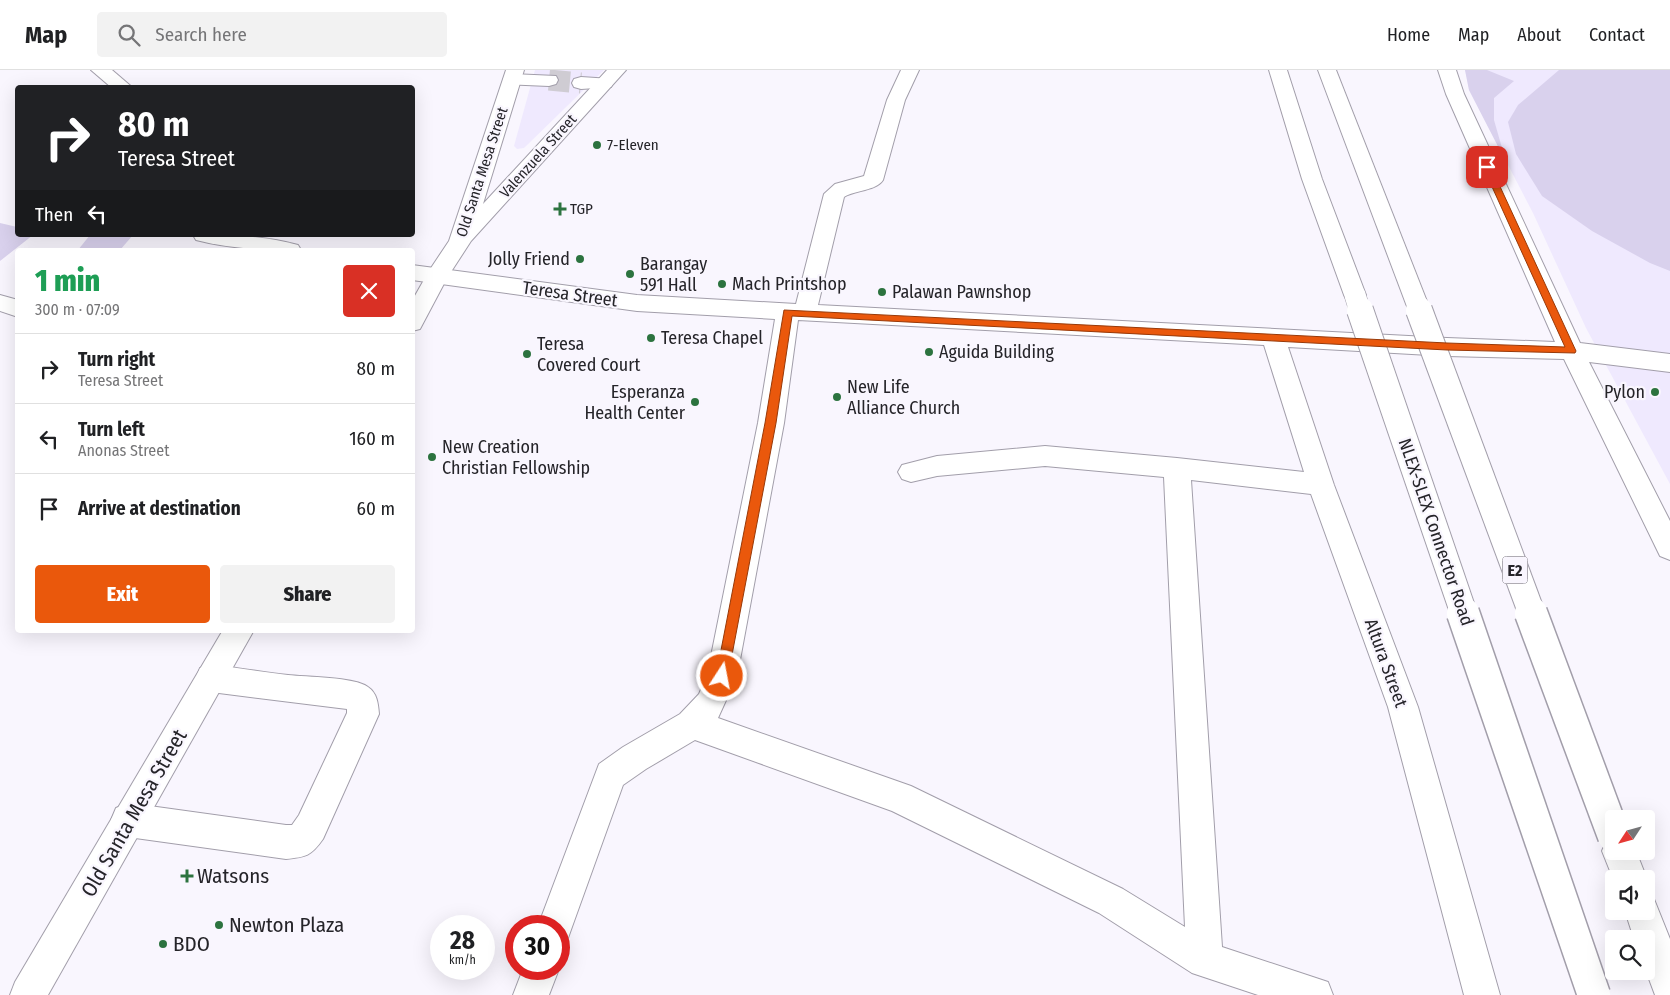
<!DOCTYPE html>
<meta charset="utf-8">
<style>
body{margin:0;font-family:"Fira Sans Condensed",sans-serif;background:#f2f2f2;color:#202124;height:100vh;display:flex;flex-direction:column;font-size:19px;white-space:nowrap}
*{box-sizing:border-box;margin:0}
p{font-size:16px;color:#757577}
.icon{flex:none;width:28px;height:28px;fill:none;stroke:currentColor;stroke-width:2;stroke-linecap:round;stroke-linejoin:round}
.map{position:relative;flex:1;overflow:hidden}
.panel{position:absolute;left:15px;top:178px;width:400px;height:385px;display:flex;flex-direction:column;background:#fff;border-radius:5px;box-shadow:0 5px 20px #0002}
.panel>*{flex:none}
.hud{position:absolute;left:15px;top:15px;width:400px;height:152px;border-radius:5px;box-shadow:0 5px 20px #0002;background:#202124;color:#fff;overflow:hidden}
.needle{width:32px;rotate:234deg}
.tools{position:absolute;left:1605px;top:740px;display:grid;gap:10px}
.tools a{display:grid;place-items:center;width:50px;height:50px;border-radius:5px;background:#fff;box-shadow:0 5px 20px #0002;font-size:25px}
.speed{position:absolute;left:430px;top:845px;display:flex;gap:10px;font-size:25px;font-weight:700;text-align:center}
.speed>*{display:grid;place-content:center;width:65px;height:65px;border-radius:50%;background:#fff;box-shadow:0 5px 20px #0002;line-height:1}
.speed small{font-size:12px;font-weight:400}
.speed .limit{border:8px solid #d22;background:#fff;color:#111}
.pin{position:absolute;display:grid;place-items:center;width:42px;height:42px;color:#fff;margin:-21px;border-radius:10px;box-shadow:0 2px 8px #0006}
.me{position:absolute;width:55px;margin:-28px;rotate:11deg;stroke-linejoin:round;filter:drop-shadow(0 0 4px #0008)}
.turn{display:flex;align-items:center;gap:18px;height:105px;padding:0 20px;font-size:22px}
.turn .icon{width:65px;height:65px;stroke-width:2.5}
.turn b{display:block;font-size:35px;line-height:42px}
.then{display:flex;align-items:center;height:48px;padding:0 20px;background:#0003;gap:10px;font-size:19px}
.round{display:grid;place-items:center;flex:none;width:52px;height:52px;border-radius:5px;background:#f2f2f2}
.overview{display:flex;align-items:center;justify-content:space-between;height:85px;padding:0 20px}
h1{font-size:30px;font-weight:800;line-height:38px;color:#1e9e55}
.primary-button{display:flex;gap:10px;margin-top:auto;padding:10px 20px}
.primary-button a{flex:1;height:58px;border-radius:5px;background:#ea580c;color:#fff;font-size:20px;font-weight:800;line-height:58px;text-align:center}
.primary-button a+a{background:#f2f2f2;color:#202124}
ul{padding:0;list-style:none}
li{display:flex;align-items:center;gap:15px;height:70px;padding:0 20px;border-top:1px solid #e0e0e0}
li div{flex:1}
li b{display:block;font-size:19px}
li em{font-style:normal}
header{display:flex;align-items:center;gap:30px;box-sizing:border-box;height:70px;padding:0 25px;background:#fff;border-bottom:1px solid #e0e0e0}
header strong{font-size:24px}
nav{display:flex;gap:28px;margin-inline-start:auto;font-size:18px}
.search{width:350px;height:45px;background:#f2f2f2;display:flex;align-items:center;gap:12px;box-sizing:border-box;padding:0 18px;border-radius:5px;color:#757577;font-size:19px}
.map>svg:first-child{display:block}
.built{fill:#efe9fe}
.green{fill:#d9d1ed}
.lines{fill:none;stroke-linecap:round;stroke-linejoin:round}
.minor-tunnel{stroke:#cfccd3;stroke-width:21;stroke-dasharray:21 10;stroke-linecap:butt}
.minor-casing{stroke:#a29eaa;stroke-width:2}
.major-casing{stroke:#a29eaa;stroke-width:2}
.highway-casing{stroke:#a29eaa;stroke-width:2}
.minor{fill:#fff;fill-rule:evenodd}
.major{fill:#fff;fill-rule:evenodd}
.highway{fill:#fff;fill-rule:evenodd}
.highway-bridge-far2-casing{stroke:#a29eaa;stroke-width:22;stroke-linecap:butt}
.highway-bridge-far1-casing{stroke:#a29eaa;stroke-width:28;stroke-linecap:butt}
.highway-bridge-casing{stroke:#a29eaa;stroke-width:35;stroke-linecap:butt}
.highway-bridge-far2{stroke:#fff;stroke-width:21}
.highway-bridge-far1{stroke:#fff;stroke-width:26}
.highway-bridge{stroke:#fff;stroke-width:32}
.route{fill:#ea580c;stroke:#983908}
.poi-dot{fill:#2c733f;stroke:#f9f6fe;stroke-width:2}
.labels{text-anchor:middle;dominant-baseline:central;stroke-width:4.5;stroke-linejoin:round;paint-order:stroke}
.far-poi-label{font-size:15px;fill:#252429;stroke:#f9f6fe;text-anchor:start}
.far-street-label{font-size:15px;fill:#252429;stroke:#f9f6fe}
.shield{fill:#f9f6fe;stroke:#656369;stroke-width:1}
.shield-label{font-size:16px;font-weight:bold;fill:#252429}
.poi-label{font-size:18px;fill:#252429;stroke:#f9f6fe;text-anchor:start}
.street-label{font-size:18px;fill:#252429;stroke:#f9f6fe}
.near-street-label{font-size:21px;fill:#252429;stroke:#f9f6fe}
.near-poi-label{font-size:21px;fill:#252429;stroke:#f9f6fe;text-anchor:start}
</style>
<header>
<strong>Map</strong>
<div class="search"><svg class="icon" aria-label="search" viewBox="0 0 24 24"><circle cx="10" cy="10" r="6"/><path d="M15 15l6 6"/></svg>Search here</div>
<nav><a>Home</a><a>Map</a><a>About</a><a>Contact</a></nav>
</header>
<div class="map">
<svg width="1670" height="925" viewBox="0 0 1670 925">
<rect width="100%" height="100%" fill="#f9f6fe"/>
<!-- built -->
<g class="built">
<path d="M535,0h69l-80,78 -7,1 -3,-3z"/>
<path d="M1465,0h205v414l-84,-156 -53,-115 -64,-123z"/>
</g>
<!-- green -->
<g class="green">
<path d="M1465,0h22l27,11 -20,17v22l12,42 -37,-72z"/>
<path d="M1559,0h111v201l-20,-8 -58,-32 -50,-35 -26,-42 -8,-32 10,-17z"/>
<path d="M0,153l17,4 1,8h15l-33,26z"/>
<path d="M90,165h43l-13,15h-42z"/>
</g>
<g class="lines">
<!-- minor-tunnel -->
<path class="minor-tunnel" d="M549,10l32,3"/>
<defs>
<g id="minor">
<path d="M91,0h21l21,18h-21z"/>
<path d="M901,0h18l-14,30 -22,80c-7,11 -28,10 -39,17l-26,108 629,33 108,4 -109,-248 -8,-24h18l8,24 116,249 90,11v18l-81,-10 81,159v39l-10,-4 -96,-197 -117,-3 -159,-9 46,138 84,222 82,288h-36l-76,-288 -77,-213 -120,-14 31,467 106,35 5,13h-75l-66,-22 -93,-60 -207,-102 -197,-71 -49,29 -23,16 -55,153 -9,5v-17h-21l61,-162 24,-17 57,-33 19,-20 8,-18 51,-253 17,-104 -138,-8 -225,-31v-15l225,30 159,9 28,-110 11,-10 29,-8 23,-76zM798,250l466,25 40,127 -127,-14 -132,-12 -108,10 -35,9 -4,7 4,7 9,3 26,-6 108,-10 119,11 21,450 -62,-38 -212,-103 -193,-68 19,-42 47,-253z"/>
<path d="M512,4l44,2 2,4 -2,4 -7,2 -44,-2 -2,-4 2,-4z"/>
<path d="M581,7l30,2 2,4 -2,4 -30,2 -7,-2 -2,-4 2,-4z"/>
<path d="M193,165c36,0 70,0 105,10l3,5c-36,0 -70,-1 -105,-10z"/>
<path d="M0,225l18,5v17l-18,-6z"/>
<path d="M211,594c26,4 51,8 77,11 18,2 67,2 80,12 9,6 10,16 11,27l-56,125c-12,17 -17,18 -37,20l-158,-22 -12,-5 -5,-12 5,-12 12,-5 158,22h6l7,-10 48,-102v-4l-136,-17 -11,-4 -4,-10 4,-10z"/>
<path d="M559,898v1l-10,26h-36l10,-26z"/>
</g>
<g id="major">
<path d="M506,0h18l-41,134 124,-134h19l-155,171 -24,37 -27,51 -8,2v-30l17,-30 20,-30z"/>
<path d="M223,560h31l-206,365h-38l5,-13z"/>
</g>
<g id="highway">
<path d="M1269,0h18l35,109 44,116 -3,6 -8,2 -8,-2 -3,-6 -42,-116z"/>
<path d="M1318,0h18l92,234 -3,6 -8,2 -8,-2 -3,-6z"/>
<path d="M1614,766v15h22l11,28 -1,2v-2h-32v2l-12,-30 5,-12z"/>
<path d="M1646,825l8,4 16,40v56h-15l-9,-24v-32h-12l-9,-28h21z"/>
</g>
</defs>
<!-- minor casing -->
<use href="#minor" class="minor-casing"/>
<!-- major casing -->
<use href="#major" class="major-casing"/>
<!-- highway casing -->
<use href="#highway" class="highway-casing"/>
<!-- minor -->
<use href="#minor" class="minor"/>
<!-- major -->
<use href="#major" class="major"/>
<!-- highway -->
<use href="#highway" class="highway"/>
<defs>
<g id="highway-bridge-far2">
<path d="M1355,225l5,16"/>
<path d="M1417,234l3,7"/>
</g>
<g id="highway-bridge-far1">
<path d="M1360,240l104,304"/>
<path d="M1419,240l113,304"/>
</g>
<g id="highway-bridge">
<path d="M1463,543l131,382"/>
<path d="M1531,543l83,223"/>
</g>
</defs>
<!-- highway-bridge-far2 casing -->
<use href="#highway-bridge-far2" class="highway-bridge-far2-casing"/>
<!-- highway-bridge-far1 casing -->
<use href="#highway-bridge-far1" class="highway-bridge-far1-casing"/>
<!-- highway-bridge casing -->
<use href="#highway-bridge" class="highway-bridge-casing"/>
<!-- highway-bridge-far2 -->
<use href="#highway-bridge-far2" class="highway-bridge-far2"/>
<!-- highway-bridge-far1 -->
<use href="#highway-bridge-far1" class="highway-bridge-far1"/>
<!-- highway-bridge -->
<use href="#highway-bridge" class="highway-bridge"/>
</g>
<!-- route -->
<path class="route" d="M1484,95l7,2 85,184 -1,2 -128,-3 -655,-34 -16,107 -48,253 -2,4 -4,1 -4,-1 -2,-4 49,-253 19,-113 663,33 118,4 -82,-180z"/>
<!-- markers -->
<g class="poi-dot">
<circle cx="597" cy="75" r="5"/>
<path d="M557.5 131.5h5v5h5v5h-5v5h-5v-5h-5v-5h5z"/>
<circle cx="580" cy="189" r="5"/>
<circle cx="630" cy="204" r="5"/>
<circle cx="722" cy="214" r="5"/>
<circle cx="882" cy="222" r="5"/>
<circle cx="651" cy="268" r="5"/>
<circle cx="929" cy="282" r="5"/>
<circle cx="527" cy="284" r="5"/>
<circle cx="1655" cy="322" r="5"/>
<circle cx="837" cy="327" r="5"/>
<circle cx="695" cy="332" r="5"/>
<circle cx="432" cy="387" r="5"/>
<path d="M184.5 798.5h5v5h5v5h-5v5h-5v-5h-5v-5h5z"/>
<circle cx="219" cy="855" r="5"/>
<circle cx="163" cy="874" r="5"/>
</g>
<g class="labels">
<!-- far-poi labels -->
<g class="far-poi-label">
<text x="607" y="75">7-Eleven</text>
<text x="570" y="139">TGP</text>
</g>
<!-- far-street labels -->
<g class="far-street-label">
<text transform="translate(538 86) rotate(-48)">Valenzuela Street</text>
<text transform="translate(482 102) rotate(-72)">Old Santa Mesa Street</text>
</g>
<!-- shield labels -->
<rect class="shield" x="1502.5" y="486.5" width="25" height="27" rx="4"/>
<g class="shield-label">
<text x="1515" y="500">E2</text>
</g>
<!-- poi labels -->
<g class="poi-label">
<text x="570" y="189" text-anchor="end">Jolly Friend</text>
<text x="640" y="194">Barangay<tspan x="640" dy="21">591 Hall</tspan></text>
<text x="732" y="214">Mach Printshop</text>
<text x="892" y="222">Palawan Pawnshop</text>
<text x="661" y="268">Teresa Chapel</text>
<text x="537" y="274">Teresa<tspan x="537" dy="21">Covered Court</tspan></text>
<text x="939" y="282">Aguida Building</text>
<text x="847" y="317">New Life<tspan x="847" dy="21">Alliance Church</tspan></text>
<text x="685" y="322" text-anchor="end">Esperanza<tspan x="685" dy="21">Health Center</tspan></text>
<text x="1645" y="322" text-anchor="end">Pylon</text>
<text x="442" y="377">New Creation<tspan x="442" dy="21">Christian Fellowship</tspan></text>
</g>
<!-- street labels -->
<g class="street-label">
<text transform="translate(570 224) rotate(8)">Teresa Street</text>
<text transform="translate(1436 462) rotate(71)">NLEX-SLEX Connector Road</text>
<text transform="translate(1386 593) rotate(70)">Altura Street</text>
</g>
<!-- near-street labels -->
<g class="near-street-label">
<text transform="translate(134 743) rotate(-60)">Old Santa Mesa Street</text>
</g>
<!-- near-poi labels -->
<g class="near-poi-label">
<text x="197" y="806">Watsons</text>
<text x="229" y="855">Newton Plaza</text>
<text x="173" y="874">BDO</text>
</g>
</g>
</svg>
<div class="tools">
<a><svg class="needle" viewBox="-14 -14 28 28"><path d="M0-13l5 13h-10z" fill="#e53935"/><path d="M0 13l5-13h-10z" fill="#757577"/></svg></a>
<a><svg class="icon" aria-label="sound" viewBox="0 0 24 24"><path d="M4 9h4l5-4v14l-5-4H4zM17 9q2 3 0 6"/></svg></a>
<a><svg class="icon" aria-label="search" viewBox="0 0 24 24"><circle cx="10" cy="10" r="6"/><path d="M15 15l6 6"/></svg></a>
</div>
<div class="speed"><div>28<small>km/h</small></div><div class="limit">30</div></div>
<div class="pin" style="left:1487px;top:97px;background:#d93025"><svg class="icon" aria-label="arrive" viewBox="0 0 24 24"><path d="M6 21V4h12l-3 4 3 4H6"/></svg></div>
<svg class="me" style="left:722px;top:606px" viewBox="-20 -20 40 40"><circle r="17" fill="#ea580c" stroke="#fff" stroke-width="3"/><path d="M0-11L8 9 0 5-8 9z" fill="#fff"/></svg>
<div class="hud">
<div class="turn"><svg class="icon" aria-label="right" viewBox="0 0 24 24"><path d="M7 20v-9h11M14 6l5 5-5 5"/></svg><div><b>80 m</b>Teresa Street</div></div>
<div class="then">Then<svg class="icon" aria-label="left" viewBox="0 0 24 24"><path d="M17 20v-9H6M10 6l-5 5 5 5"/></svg></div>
</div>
<section class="panel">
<div class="overview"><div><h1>1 min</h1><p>300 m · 07:09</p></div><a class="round" style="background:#d93025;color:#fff"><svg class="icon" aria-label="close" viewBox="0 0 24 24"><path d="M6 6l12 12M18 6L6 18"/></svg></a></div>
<ul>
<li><svg class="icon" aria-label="right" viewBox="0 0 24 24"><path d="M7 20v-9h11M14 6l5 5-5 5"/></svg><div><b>Turn right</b><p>Teresa Street</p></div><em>80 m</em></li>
<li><svg class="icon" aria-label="left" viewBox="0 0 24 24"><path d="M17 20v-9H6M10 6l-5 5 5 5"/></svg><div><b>Turn left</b><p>Anonas Street</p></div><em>160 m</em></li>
<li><svg class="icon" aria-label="arrive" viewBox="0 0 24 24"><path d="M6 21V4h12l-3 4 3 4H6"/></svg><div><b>Arrive at destination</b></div><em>60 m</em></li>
</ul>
<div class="primary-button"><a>Exit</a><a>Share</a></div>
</section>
</div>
